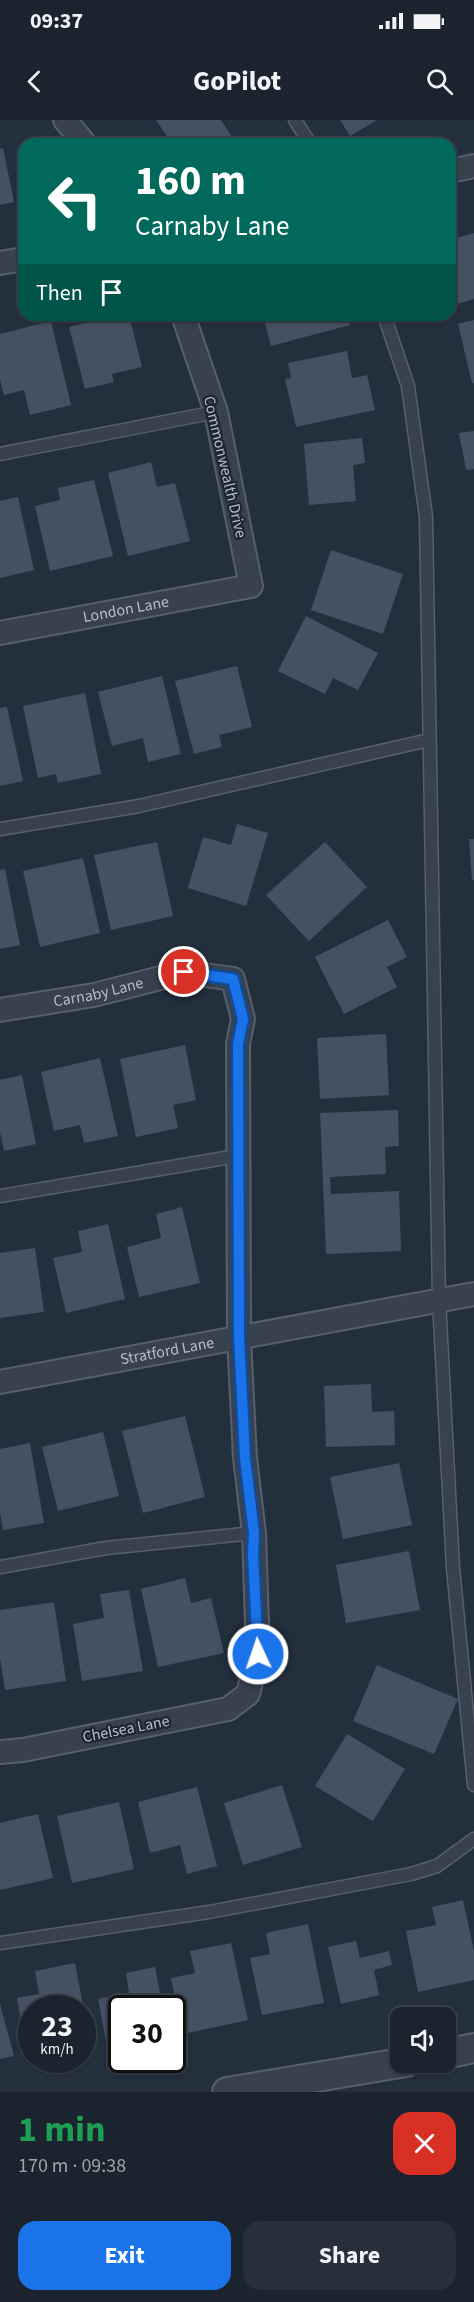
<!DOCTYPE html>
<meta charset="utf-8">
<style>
body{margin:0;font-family:"Source Sans 3",sans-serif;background:#282f3a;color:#f1f3f6;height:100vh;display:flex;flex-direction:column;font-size:22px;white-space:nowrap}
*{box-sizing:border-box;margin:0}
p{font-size:20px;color:#a0a4aa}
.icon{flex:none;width:33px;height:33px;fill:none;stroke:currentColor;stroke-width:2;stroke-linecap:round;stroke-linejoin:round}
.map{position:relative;height:1972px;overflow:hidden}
.drawer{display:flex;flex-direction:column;background:#1b232e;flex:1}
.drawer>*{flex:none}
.guide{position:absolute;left:18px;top:18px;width:438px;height:183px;border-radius:18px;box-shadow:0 2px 4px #0004,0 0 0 2px #39404a;background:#00695c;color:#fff;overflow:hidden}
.tools{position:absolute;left:390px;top:1887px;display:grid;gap:12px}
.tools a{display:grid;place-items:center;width:66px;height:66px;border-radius:12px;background:#1b232e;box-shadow:0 2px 4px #0004,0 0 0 2px #39404a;font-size:30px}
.speed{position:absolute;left:18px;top:1875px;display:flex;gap:12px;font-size:30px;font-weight:700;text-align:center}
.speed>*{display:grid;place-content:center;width:78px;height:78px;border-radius:50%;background:#1b232e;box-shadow:0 2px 4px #0004,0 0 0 2px #39404a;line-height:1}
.speed small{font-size:15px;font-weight:400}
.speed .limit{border:3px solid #111;border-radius:9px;background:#fff;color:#111}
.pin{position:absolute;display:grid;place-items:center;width:51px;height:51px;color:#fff;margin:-26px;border:3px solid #fff;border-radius:50%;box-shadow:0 2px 6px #0007}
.me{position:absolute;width:66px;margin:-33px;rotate:357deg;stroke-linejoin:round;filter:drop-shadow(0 0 4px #0008)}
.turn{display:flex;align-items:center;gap:21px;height:126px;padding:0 18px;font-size:27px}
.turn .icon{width:78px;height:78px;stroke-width:2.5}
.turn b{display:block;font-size:42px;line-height:51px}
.then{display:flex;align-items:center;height:57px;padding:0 18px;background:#0003;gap:12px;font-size:22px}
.round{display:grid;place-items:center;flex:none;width:63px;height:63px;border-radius:18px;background:#282f3a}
.headline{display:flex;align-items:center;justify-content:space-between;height:102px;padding:0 18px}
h1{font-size:36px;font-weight:700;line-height:45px;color:#1e9e55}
.primary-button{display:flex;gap:12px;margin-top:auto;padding:12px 18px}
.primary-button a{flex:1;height:69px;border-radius:18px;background:#1a73e8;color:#fff;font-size:24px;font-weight:700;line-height:69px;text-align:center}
.primary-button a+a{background:#282f3a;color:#f1f3f6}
.status{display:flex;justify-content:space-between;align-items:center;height:42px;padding:0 30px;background:#1b232e;direction:ltr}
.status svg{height:16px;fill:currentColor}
header{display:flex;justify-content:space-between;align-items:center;height:78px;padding:0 18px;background:#1b232e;font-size:27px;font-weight:700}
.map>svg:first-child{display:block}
.building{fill:#455162}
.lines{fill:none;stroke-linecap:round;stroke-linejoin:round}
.service-casing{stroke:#565f6c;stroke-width:15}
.minor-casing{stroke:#565f6c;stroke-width:26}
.tertiary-casing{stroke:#565f6c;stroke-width:32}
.service{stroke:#38414e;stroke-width:12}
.minor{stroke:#38414e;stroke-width:22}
.tertiary{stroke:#38414e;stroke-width:28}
.route-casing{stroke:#114b97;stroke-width:15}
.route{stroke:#1a73e8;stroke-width:10}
.labels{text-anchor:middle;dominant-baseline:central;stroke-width:4.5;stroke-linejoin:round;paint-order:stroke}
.street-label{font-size:16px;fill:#b4bcc9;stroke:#1d2633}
</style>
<div class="status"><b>09:37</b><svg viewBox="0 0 49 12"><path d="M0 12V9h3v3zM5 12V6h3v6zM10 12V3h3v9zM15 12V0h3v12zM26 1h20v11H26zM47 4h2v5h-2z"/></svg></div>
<header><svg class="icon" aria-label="back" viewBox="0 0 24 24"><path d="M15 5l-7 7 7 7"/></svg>GoPilot<svg class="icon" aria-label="search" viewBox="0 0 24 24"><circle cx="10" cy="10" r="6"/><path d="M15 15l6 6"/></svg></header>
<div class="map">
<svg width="474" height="1972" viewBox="0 0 474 1972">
<rect width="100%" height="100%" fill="#242f3e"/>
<!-- building -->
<g class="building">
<path d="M156,0h65l13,20 -5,4h-57z"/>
<path d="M340,0h37l-27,16z"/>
<path d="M3,28l11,54 -14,3v-56z"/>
<path d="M474,113v66l-24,7v-66z"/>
<path d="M116,195h13l13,52 -30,7 2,8 -29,7 -16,-62z"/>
<path d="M263,195h84l3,10 -79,21z"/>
<path d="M474,200v63h-2l-14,-59z"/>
<path d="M51,201l20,84 -41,10 -6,-25 -20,5 -4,-15v-46z"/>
<path d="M347,231l5,27 15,-3 8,35 -79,17 -11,-48 6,-1 -3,-15z"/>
<path d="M474,311v38l-8,1 -7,-37z"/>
<path d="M362,318l3,25 -12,2 3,36 -47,4 -5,-61z"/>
<path d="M151,342l6,25 18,-4 15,58 -62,15 -20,-83z"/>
<path d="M94,360l19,76 -63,15 -15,-65 25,-6 -2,-12z"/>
<path d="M18,377l16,73 -34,8v-77z"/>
<path d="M331,430l72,24 -20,60 -72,-24z"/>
<path d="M306,496l72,37 -20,37 -25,-12 -8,16 -47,-23z"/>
<path d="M237,546l15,61 -33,8 3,12 -28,7 -19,-73z"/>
<path d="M162,556l19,78 -33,8 -5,-24 -31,8 -14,-54z"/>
<path d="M85,573l16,81 -43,9 -2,-9 -18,4 -15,-72z"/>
<path d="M7,587l16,74 -23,5v-78z"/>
<path d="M237,704l31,9 -22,73 -58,-18 15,-51 28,8z"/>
<path d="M469,719h5v41h-2z"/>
<path d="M157,722l16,74 -62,14 -17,-75z"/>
<path d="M325,722l42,45 -58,54 -43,-46z"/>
<path d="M83,738l17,75 -60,14 -17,-76z"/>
<path d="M5,749l15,76 -20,4v-79z"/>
<path d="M388,800l19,37 -20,10 10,20 -53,27 -29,-57z"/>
<path d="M386,914l3,61 -69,4 -3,-61z"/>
<path d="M185,925l11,55 -23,5 5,23 -42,9 -16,-78z"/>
<path d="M100,938l18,78 -34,7 -4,-18 -26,6 -13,-59z"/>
<path d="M22,955l14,69 -32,7 -4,-19v-52z"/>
<path d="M398,990l1,36 -14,1 1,27 -56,3 1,17 68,-3 2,60 -75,3 -6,-141z"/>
<path d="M182,1087l18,76 -61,14 -12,-50 34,-9 -5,-24z"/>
<path d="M108,1104l17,75 -59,14 -13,-55 29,-6 -4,-21z"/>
<path d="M35,1128l9,64 -44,6v-65z"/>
<path d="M371,1264l1,28 22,-1 1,34 -69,2 -2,-61z"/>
<path d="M185,1296l20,81 -62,16 -21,-82z"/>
<path d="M103,1312l16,64 -61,15 -16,-64z"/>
<path d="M30,1323l14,80 -41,7 -3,-18v-63z"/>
<path d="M399,1343l13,62 -69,14 -13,-62z"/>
<path d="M409,1431l11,59 -74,13 -10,-58z"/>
<path d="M185,1458l6,25 20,-5 13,55 -66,14 -17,-78z"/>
<path d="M129,1470l14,81 -61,10 -9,-57 31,-6 -4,-24z"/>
<path d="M54,1482l12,79 -61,9 -5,-32v-48z"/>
<path d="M377,1545l81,34 -24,55 -81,-33z"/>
<path d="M347,1614l58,35 -32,52 -58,-35z"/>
<path d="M282,1665l20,62 -59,18 -19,-62z"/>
<path d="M197,1667l20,79 -30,8 -7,-29 -30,8 -12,-51z"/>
<path d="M119,1682l15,67 -62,14 -15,-67z"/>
<path d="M38,1694l15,64 -53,12v-67z"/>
<path d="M463,1780l11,51v29l-56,12 -12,-61 30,-6 -4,-18z"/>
<path d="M308,1804l16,79 -62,12 -12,-57 20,-4 -4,-21z"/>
<path d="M356,1821l4,17 29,-7 3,14 -18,5 5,25 -38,9 -13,-57z"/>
<path d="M231,1823l17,77 -65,14 -12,-56 24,-5 -5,-22z"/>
<path d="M75,1843l16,84 -9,1v-40h-50v50l-4,1 -11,-61 22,-4 -4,-23z"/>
<path d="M155,1847l8,41h-41v36l-15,2 -9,-47 31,-6 -3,-20z"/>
<path d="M0,1884l14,52 -14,3z"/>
</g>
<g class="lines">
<defs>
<g id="service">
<path d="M295,0l15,24"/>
<path d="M384,195l24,71 18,131 13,783 14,268 21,217"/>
<path d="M0,334l216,-42"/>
<path d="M0,709l139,-23 290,-66"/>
<path d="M0,1076l237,-40"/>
<path d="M0,1447l106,-19 148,-15"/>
<path d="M0,1823l209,-31 202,-38 26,-8 37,-27"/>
</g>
<g id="minor">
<path d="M65,0l20,24"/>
<path d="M450,51l24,-5"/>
<path d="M0,143l24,-4"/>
<path id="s1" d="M0,513l251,-47 -35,-174 -33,-97"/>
<path id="s2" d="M0,890l94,-15 90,-23 49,7 10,40 -5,25 1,293 6,121 9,75 4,121 -10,40 -20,15 -205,41 -23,2"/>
<path id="s3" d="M0,1262l474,-88"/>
</g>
<g id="tertiary">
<path d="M446,1934l28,-6"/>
<path d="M227,1972l179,-30"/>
</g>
</defs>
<!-- service casing -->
<use href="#service" class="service-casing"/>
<!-- minor casing -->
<use href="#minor" class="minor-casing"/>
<!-- tertiary casing -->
<use href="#tertiary" class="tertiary-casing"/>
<!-- service -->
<use href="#service" class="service"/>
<!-- minor -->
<use href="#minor" class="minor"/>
<!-- tertiary -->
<use href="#tertiary" class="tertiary"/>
</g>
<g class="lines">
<defs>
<path id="route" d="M184,852l49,7 10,40 -5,25 1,293 6,121 9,75 -1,22 5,99"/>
</defs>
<!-- route casing -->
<use href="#route" class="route-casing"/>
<!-- route -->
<use href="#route" class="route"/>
</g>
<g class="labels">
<!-- street labels -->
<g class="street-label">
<text transform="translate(225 347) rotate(77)">Commonwealth Drive</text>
<text stroke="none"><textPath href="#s1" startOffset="128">London Lane</textPath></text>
<text stroke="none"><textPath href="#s2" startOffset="100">Carnaby Lane</textPath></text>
<text stroke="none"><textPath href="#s3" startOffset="170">Stratford Lane</textPath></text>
<text transform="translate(126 1609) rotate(-11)">Chelsea Lane</text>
</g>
</g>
</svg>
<div class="tools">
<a><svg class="icon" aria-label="sound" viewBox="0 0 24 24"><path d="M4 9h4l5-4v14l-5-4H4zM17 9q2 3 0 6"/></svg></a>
</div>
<div class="speed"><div>23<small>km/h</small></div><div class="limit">30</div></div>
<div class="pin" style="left:184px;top:852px;background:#d93025"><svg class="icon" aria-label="arrive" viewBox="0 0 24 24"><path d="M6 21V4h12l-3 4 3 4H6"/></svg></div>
<svg class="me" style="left:258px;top:1534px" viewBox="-20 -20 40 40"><circle r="17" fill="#1a73e8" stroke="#fff" stroke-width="3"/><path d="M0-11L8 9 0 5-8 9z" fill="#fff"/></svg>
<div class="guide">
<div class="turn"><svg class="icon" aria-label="left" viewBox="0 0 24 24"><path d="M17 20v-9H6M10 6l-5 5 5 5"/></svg><div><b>160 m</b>Carnaby Lane</div></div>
<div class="then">Then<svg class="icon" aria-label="arrive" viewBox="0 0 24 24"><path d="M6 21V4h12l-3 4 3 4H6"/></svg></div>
</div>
</div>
<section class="drawer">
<div class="headline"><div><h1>1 min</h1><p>170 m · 09:38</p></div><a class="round" style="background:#d93025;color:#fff"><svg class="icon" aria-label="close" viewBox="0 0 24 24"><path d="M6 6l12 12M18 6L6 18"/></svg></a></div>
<div class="primary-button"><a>Exit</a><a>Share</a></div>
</section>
